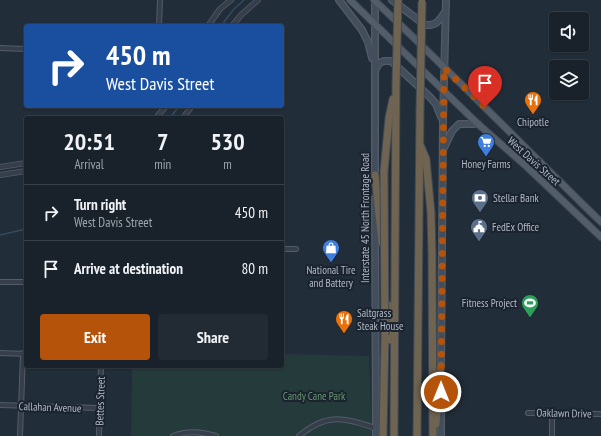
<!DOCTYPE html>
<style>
body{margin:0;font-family:"PT Sans Narrow",sans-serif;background:#222a33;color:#f1f3f6;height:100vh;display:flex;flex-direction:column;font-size:15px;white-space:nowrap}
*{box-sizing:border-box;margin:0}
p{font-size:13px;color:#9fa4a9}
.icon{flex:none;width:22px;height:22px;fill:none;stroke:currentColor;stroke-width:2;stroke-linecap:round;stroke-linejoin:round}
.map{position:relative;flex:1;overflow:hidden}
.panel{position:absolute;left:24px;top:116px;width:260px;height:252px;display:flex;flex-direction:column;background:#19222b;border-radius:4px;box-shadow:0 1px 3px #0004,0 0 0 1px #373f47}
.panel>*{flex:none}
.hud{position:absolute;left:24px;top:24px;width:260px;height:84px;border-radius:4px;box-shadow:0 1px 3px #0004,0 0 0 1px #373f47;background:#1a4fa0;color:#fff;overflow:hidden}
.buttons{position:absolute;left:549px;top:12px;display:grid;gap:8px}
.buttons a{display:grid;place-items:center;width:40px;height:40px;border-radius:4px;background:#19222b;box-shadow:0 1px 3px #0004,0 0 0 1px #373f47;font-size:20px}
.pin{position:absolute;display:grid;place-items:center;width:34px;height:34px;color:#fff;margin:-41px -17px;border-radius:50% 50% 50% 0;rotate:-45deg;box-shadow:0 0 4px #0007}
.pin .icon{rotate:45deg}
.me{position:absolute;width:44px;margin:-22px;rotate:0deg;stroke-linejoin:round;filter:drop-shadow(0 0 3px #0008)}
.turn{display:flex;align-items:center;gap:14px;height:84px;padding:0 16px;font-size:18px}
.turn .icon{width:52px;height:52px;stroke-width:2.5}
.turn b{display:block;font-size:28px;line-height:34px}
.eta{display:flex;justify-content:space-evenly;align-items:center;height:68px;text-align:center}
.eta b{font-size:24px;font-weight:700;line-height:28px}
.button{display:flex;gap:8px;margin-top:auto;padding:8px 16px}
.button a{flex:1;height:46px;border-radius:4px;background:#b45309;color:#fff;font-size:16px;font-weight:700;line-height:46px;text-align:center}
.button a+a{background:#222a33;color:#f1f3f6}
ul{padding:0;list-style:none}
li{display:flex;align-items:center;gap:12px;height:56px;padding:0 16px;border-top:1px solid #373f47}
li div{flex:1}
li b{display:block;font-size:15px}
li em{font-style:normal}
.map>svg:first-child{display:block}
.green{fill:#243a3b}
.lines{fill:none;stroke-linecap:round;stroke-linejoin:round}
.stream{stroke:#354960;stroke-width:1.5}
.minor-casing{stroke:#535c67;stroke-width:6}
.tertiary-casing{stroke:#535c67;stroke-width:6}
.secondary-casing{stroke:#535c67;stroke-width:8}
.primary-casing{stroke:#414a56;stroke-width:8}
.motorway-casing{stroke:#404954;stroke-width:9}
.minor{stroke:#353e4a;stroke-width:4}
.tertiary{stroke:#353e4a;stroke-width:4.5}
.secondary{stroke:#434e5c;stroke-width:5.5}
.primary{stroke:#535d6a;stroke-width:6}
.motorway{stroke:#6f6352;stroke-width:7}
.motorway-bridge-casing{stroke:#404954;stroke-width:9;stroke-linecap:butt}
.motorway-bridge{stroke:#6f6352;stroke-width:7}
.route{stroke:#b45309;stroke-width:7;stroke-dasharray:0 12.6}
.labels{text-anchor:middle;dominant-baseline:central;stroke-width:4;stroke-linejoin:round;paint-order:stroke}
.poi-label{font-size:11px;fill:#b0b9c6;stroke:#1a232e}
.street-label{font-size:11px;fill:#b0b9c6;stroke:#1a232e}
.park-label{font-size:11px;fill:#679670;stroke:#1a232e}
</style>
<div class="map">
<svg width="601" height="436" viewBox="0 0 601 436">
<rect width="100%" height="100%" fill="#212d39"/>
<!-- green -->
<path class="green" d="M282,354l87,2 3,80h-241l1,-70h150z"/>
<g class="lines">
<!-- stream -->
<g class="stream">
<path d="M221,26l12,-16 11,-10"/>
<path d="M170,118l9,-12"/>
<path d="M0,235l26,-6"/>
</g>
<defs>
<g id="minor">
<path d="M159,26l1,-26"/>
<path d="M0,48l26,1"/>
<path d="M282,249h14"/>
<path d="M0,282h26"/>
<path d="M0,353l26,1"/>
<path d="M0,405l99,3"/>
<path d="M528,413l73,1"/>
<path d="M20,436l3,-83"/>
<path d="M99,436l2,-70"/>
<path d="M173,436c15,-6 28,-4 43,0"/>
<path d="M299,436c27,-23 45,-19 76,-8"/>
<path d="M552,436v-23"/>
</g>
<g id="tertiary">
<path d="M208,26l12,-17 11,-9"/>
<path d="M232,26l9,-11 17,-15"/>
<path d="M156,118l10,-12"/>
<path d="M183,118l9,-12"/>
<path d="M0,167l26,-4"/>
<path d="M0,175l26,-4"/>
</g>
<g id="secondary">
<path d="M339,0l23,30 6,12 4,16"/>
<path d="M392,0l33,25c11,1 14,-4 20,-13"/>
<path d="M375,71l4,-8 5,-2h7l38,35 7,8 5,13"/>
<path d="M444,148l8,-17 7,-7h19"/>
<path d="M375,178v-178"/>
<path d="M375,198l1,238"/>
<path d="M441,368l2,-247 3,-121"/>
<path d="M441,436v-46"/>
</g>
<g id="primary">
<path d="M350,0l128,124 48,42 75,71"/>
<path d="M374,0c77,72 151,148 227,222"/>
</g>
<g id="motorway">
<path d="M421,147l5,12 5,54 1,41 1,182"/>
<path d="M384,171l5,-53 4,-19"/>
<path d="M375,175l7,68"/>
<path d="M388,305l2,35"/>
<path d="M436,424l3,-46 2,-13"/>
<path d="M383,436l2,-101"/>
<path d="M394,436l2,-351"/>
<path d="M417,436l3,-326"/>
</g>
</defs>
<!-- minor casing -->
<use href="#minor" class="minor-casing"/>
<!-- tertiary casing -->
<use href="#tertiary" class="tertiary-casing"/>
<!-- secondary casing -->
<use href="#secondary" class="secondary-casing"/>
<!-- primary casing -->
<use href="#primary" class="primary-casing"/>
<!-- motorway casing -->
<use href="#motorway" class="motorway-casing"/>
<!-- minor -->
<use href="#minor" class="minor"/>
<!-- tertiary -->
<use href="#tertiary" class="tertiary"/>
<!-- secondary -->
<use href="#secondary" class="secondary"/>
<!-- primary -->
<use href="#primary" class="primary"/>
<!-- motorway -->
<use href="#motorway" class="motorway"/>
<defs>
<g id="motorway-bridge">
<path d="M396,85l2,-85"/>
<path d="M420,110l2,-108"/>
<path d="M384,171l1,164"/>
</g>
</defs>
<!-- motorway-bridge casing -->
<use href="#motorway-bridge" class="motorway-bridge-casing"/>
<!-- motorway-bridge -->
<use href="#motorway-bridge" class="motorway-bridge"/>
</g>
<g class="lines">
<!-- route -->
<path class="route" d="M441,392l3,-324 41,39"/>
</g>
<!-- icons -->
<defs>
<symbol id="restaurant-pin" viewBox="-11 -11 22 30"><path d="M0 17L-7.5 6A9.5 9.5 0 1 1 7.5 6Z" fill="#e8710a" stroke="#1a232e"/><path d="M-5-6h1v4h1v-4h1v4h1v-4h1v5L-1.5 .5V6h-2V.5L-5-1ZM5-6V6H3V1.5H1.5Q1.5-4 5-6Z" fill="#fff"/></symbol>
<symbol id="supermarket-pin" viewBox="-11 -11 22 30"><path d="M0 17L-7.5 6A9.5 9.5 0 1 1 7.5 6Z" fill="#3f7fe0" stroke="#1a232e"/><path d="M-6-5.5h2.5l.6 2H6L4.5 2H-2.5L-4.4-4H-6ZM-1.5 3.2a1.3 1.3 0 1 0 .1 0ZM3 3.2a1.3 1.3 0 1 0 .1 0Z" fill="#fff"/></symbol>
<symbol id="bank-pin" viewBox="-11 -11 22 30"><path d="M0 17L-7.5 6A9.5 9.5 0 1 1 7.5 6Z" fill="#5c6f8a" stroke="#1a232e"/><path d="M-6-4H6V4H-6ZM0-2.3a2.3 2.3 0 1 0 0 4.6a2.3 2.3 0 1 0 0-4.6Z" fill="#fff"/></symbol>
<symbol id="civic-pin" viewBox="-11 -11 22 30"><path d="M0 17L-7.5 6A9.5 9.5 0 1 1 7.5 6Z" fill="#5c6f8a" stroke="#1a232e"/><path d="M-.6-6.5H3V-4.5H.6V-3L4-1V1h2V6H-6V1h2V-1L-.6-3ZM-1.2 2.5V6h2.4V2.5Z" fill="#fff"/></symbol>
<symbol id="shop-pin" viewBox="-11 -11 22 30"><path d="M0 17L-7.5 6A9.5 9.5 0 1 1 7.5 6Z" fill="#3f7fe0" stroke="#1a232e"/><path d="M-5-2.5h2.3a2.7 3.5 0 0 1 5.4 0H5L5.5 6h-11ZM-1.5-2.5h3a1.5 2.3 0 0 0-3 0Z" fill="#fff"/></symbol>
<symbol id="stadium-pin" viewBox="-11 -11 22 30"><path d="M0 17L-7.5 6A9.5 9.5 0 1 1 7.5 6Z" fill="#2e9e5b" stroke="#1a232e"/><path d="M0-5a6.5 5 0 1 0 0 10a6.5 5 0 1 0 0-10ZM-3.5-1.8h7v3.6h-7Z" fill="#fff"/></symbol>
</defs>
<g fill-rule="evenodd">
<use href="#restaurant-pin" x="523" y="90" width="20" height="27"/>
<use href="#supermarket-pin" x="476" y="132" width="20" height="27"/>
<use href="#bank-pin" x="470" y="188" width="20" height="27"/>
<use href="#civic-pin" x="469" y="217" width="20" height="27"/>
<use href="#shop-pin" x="321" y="238" width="20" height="27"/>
<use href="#stadium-pin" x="520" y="293" width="20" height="27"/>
<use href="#restaurant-pin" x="334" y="309" width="20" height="27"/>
</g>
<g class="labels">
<!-- poi labels -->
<g class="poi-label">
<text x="533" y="122">Chipotle</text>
<text x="486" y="164">Honey Farms</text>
<text x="493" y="198" text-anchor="start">Stellar Bank</text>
<text x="492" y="227" text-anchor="start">FedEx Office</text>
<text x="331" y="270">National Tire<tspan x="331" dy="13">and Battery</tspan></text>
<text x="517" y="303" text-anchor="end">Fitness Project</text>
<text x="357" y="313" text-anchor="start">Saltgrass<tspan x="357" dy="13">Steak House</tspan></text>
</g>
<!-- street labels -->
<g class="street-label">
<text transform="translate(534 161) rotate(42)">West Davis Street</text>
<text transform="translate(365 218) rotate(-90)">Interstate 45 North Frontage Road</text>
<text transform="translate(100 401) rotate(-88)">Bettes Street</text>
<text transform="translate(50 407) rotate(2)">Callahan Avenue</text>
<text transform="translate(564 413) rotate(1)">Oaklawn Drive</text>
</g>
<!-- park labels -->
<g class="park-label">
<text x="314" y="396">Candy Cane Park</text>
</g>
</g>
</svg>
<div class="buttons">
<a><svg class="icon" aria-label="sound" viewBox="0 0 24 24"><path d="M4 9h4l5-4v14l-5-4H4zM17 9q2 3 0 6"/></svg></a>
<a><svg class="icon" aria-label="layers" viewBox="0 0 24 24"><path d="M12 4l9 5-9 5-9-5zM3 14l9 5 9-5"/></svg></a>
</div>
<div class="pin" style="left:485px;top:107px;background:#d93025"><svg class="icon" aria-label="arrive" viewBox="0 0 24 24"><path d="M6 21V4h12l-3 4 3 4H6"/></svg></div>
<svg class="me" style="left:441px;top:392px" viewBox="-20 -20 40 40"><circle r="17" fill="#b45309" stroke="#fff" stroke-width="3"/><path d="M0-11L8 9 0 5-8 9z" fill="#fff"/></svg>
<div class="hud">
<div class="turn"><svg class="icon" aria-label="right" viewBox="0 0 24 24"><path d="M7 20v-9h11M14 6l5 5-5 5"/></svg><div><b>450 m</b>West Davis Street</div></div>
</div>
<section class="panel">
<div class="eta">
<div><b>20:51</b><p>Arrival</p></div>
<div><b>7</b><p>min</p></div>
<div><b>530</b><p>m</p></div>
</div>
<ul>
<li><svg class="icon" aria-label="right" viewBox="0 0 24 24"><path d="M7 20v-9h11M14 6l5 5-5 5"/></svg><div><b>Turn right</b><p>West Davis Street</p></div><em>450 m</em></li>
<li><svg class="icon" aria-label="arrive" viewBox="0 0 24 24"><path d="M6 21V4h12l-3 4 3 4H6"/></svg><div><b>Arrive at destination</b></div><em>80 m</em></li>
</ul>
<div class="button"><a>Exit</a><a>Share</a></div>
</section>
</div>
